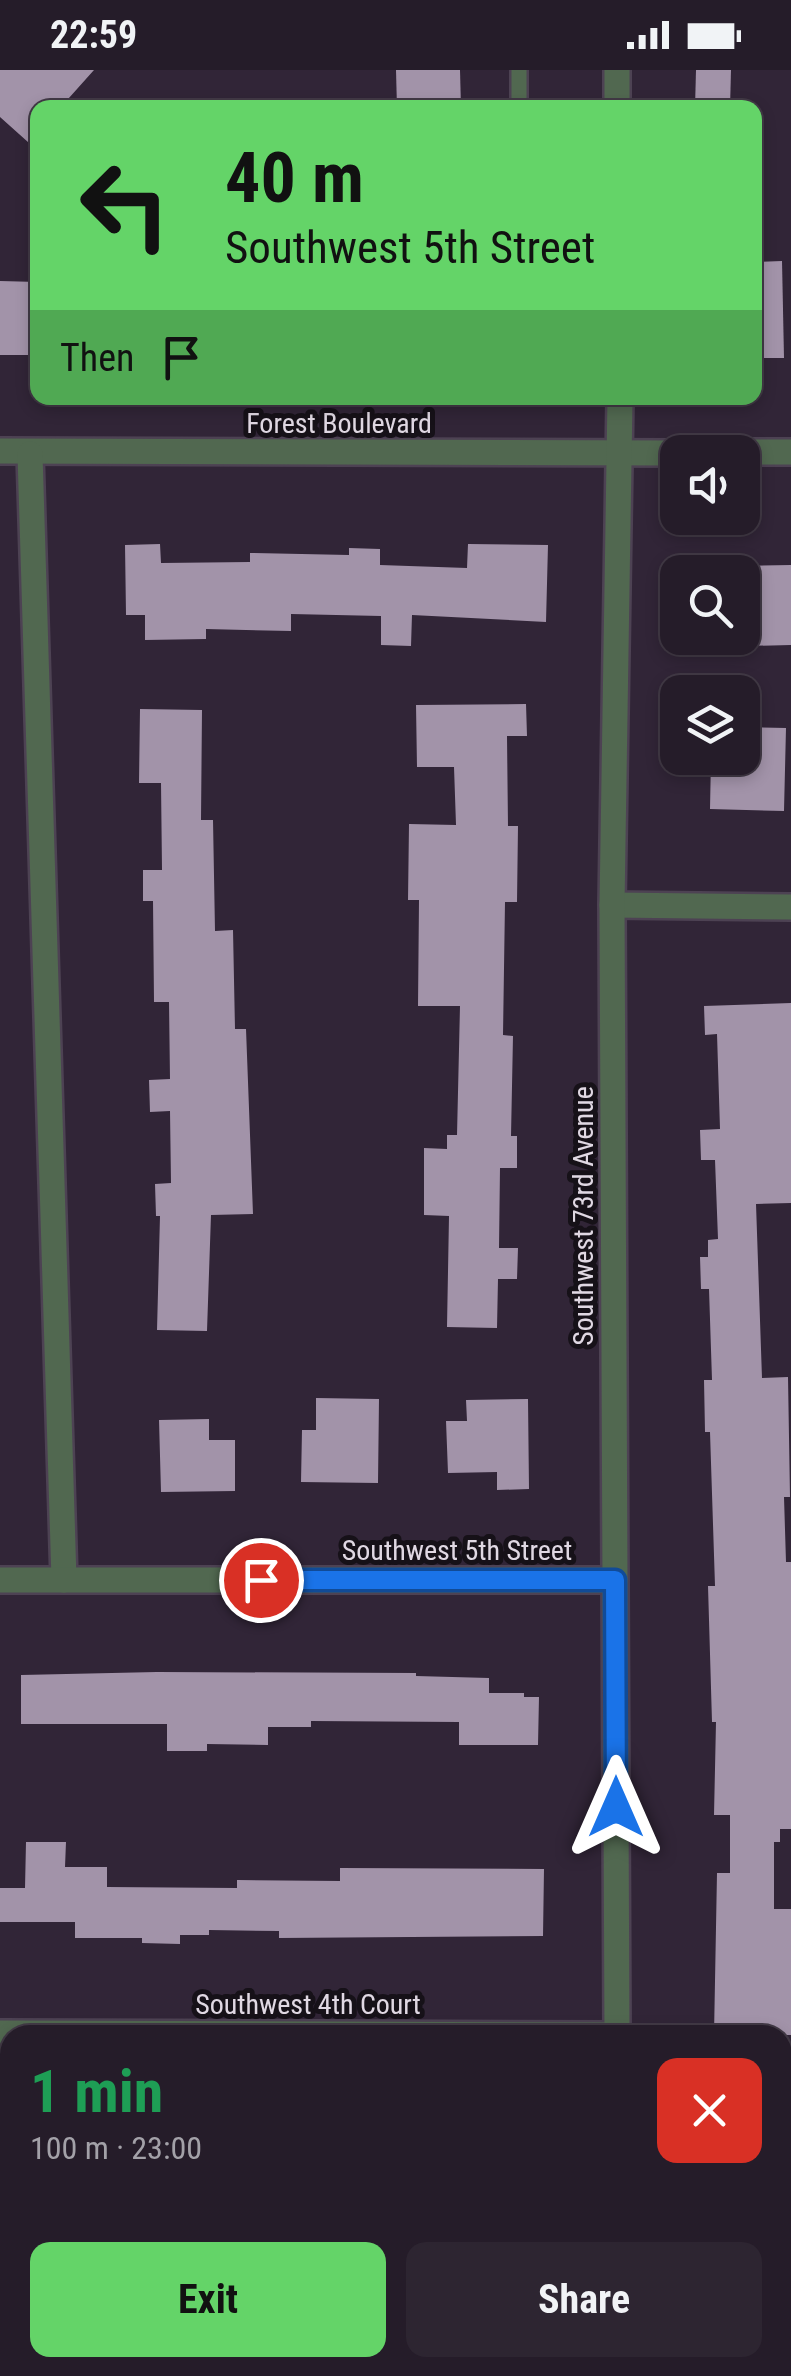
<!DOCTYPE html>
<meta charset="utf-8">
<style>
body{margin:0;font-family:"Roboto Condensed",sans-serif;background:#2d2531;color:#f1f3f6;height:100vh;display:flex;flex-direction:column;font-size:38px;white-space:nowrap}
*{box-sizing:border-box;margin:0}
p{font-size:32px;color:#a3a1a8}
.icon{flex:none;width:55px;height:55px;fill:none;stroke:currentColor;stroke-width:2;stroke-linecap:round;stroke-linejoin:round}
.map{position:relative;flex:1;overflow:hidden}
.details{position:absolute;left:0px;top:1955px;width:792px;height:352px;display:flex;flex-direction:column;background:#251c29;border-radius:30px 30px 0 0;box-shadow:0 5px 15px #0003,0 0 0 2px #423a46}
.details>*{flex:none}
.guide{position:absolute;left:30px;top:30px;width:732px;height:305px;border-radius:20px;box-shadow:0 5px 15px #0003,0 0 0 2px #423a46;background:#64d468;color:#111;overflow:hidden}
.fabs{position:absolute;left:660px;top:365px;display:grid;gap:20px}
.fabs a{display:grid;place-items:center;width:100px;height:100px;border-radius:20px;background:#251c29;box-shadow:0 5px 15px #0003,0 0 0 2px #423a46;font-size:50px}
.pin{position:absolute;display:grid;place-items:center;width:85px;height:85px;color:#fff;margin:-42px;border:5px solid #fff;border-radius:50%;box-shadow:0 2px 10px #0007}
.me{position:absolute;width:110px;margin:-55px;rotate:0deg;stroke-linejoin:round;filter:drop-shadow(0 0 8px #0008)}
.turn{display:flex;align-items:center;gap:35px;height:210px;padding:0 30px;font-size:45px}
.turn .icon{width:130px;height:130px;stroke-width:2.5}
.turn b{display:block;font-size:70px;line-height:85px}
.then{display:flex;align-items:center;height:95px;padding:0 30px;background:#0003;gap:20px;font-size:38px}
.round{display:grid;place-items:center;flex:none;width:105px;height:105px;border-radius:20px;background:#2d2531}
.headline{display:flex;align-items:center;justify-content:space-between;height:170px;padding:0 30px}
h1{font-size:60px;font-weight:700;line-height:75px;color:#1e9e55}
.button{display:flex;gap:20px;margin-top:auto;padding:20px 30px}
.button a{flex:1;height:115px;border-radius:20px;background:#64d468;color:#111;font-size:40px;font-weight:700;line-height:115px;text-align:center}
.button a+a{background:#2d2531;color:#f1f3f6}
.status{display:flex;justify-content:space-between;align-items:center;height:70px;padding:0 50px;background:#251c29;direction:ltr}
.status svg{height:28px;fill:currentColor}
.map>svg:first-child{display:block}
.building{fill:#a293a9}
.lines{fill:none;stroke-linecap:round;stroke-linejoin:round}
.service-casing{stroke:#4d4253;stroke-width:20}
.minor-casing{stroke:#4d4253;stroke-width:30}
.service{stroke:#516850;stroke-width:15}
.minor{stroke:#516850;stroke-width:25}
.route-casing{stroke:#114b97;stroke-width:25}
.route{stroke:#1a73e8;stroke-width:18}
.labels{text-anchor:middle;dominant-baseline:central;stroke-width:10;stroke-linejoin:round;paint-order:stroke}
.street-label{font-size:28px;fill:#e0d8e3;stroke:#161118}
</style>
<div class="status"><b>22:59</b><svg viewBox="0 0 49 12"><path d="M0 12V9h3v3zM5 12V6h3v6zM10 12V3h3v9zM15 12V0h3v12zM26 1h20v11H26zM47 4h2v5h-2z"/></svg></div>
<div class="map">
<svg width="791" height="2306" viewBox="0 0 791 2306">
<rect width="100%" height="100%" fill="#312537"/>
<!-- building -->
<g class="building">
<path d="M0,0h94l-34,38h-22v43l-38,-34z"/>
<path d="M396,0h64l1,38h-64z"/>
<path d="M696,0h35l-1,38h-35z"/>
<path d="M782,191l2,97h-29v-96z"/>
<path d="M0,211l38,1v73h-38z"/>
<path d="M160,474l1,19 89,-1v-9l99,2v-7l31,1v16l87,3 1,-24 80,1 -2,77 -134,-7 -1,31 -30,-1v-29l-90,-2v17l-85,-2v10l-61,1v-25h-19l-1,-70z"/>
<path d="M791,495v80l-46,1 -3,-80z"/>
<path d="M526,634l1,32h-20l1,90h10l-1,76h-12l-2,133 10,1 -2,100h6v32h-17l-1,80h19l-1,31h-19l-1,49 -50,-1 2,-111 -25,-1v-67l23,1v-14h10l3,-129h-42l1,-106h-11l1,-76 47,1 -2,-58h-37l-1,-62z"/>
<path d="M140,639l62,1 -1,110h12l2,111 18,-1 2,99h11l7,185 -42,1 -4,116 -50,-1 3,-114h-4l-1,-32 16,-1 -1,-72 -20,1 -1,-32 21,-1 -1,-77h-15l-1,-101h-10v-31h19l-1,-87h-22z"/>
<path d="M742,657l44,1 -2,83 -74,-2 1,-51h31z"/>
<path d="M791,933v200l-35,1 6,174 26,-1 2,120h-6l2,65h5v267h-11v13h-6v67h17v126h-77l3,-162h13v-58h-16l2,-93h-4l-4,-136h7l-5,-154h-5l-1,-52h8l-3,-91h-8l-1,-32h8v-17l10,-1 -3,-79h-14l-1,-30 20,-1 -3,-95 -12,1 -1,-29z"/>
<path d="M316,1328l63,1 -1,84 -77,-1 1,-52h14z"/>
<path d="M528,1329l1,90 -32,1v-18l-49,1 -2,-52h21l-1,-21z"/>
<path d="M209,1349v21h26v51l-74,1 -2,-72z"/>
<path d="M157,1602l259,1v3l73,2v15h35v4h15l-1,48h-79v-23l-148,-1v6h-43v18l-61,-1v7h-40v-27h-146v-49z"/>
<path d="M26,1772h40l-1,25h42v20l130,1v-8l103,1v-13l204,1 -1,67 -264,2v-7l-70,-1v5h-29v9l-38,-1v-5h-67v-16h-75v-34h25z"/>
</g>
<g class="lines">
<defs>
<path id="service" d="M519,0v38"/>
<g id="minor">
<path d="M617,0v38"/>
<path d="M0,381l678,2"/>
<path d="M730,382h61"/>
<path d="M30,384l34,1126"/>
<path d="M612,835l179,2"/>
<path d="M0,1510h615"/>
<path d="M0,1963l617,2"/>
<path d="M617,1965l-5,-1130 8,-507"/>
<path d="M623,2298l1,8"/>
</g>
</defs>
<!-- service casing -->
<use href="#service" class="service-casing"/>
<!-- minor casing -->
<use href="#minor" class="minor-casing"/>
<!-- service -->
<use href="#service" class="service"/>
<!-- minor -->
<use href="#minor" class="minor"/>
</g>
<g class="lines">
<defs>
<path id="route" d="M261,1510h354l1,227"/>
</defs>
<!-- route casing -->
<use href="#route" class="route-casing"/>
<!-- route -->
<use href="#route" class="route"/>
</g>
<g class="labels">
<!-- street labels -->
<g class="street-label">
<text x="339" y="353">Forest Boulevard</text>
<text transform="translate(583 1146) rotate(-90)">Southwest 73rd Avenue</text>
<text x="457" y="1480">Southwest 5th Street</text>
<text x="308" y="1934">Southwest 4th Court</text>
</g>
</g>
</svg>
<div class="fabs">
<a><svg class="icon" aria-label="sound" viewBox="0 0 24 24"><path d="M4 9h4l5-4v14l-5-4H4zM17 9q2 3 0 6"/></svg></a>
<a><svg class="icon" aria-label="search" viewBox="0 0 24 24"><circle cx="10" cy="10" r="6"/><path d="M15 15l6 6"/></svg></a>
<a><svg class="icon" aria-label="layers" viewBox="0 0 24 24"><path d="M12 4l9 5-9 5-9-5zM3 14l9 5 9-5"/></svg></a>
</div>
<div class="pin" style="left:261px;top:1510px;background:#d93025"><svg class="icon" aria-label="arrive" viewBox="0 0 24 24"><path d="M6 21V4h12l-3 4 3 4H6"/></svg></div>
<svg class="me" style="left:616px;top:1737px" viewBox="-20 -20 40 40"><path d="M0-17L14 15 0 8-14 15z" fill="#1a73e8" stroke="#fff" stroke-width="4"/></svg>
<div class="guide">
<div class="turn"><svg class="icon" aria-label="left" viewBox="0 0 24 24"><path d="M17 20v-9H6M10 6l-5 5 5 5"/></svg><div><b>40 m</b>Southwest 5th Street</div></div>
<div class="then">Then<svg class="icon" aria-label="arrive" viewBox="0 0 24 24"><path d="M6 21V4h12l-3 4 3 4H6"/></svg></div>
</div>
<section class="details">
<div class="headline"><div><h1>1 min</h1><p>100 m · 23:00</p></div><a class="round" style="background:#d93025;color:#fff"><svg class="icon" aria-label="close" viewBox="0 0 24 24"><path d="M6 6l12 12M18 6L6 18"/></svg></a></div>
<div class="button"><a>Exit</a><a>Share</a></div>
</section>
</div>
